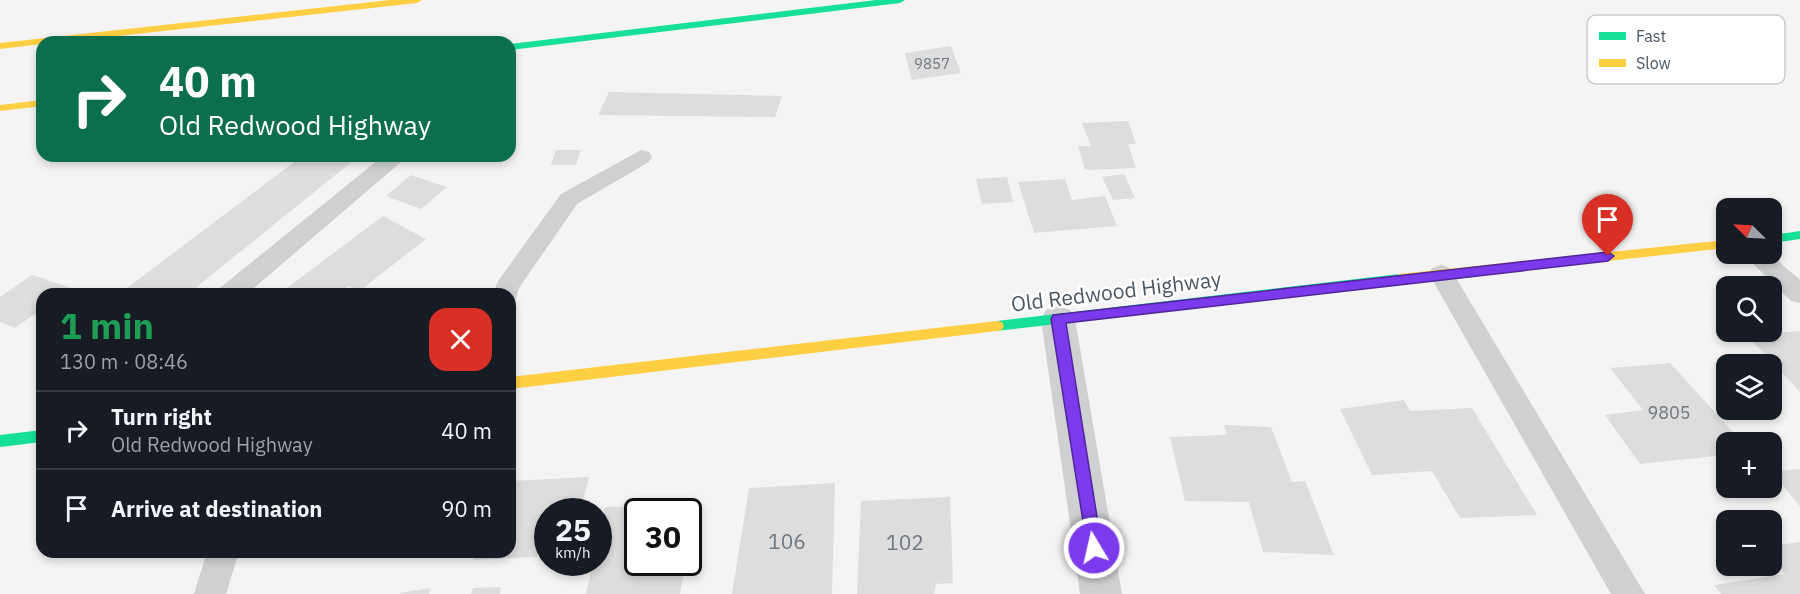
<!DOCTYPE html>
<meta charset="utf-8">
<style>
body{margin:0;font-family:"IBM Plex Sans",sans-serif;background:#20242c;color:#f1f3f6;height:100vh;display:flex;flex-direction:column;font-size:22px;white-space:nowrap}
*{box-sizing:border-box;margin:0}
p{font-size:20px;color:#9ea1a6}
.icon{flex:none;width:33px;height:33px;fill:none;stroke:currentColor;stroke-width:2;stroke-linecap:round;stroke-linejoin:round}
.map{position:relative;flex:1;overflow:hidden}
.details{position:absolute;left:36px;top:288px;width:480px;height:270px;display:flex;flex-direction:column;background:#171b24;border-radius:18px;box-shadow:0 3px 9px #0003}
.details>*{flex:none}
.top-card{position:absolute;left:36px;top:36px;width:480px;height:126px;border-radius:18px;box-shadow:0 3px 9px #0003;background:#0b6e4f;color:#fff;overflow:hidden}
.needle{width:39px;rotate:294deg}
.controls{position:absolute;left:1716px;top:198px;display:grid;gap:12px}
.controls a{display:grid;place-items:center;width:66px;height:66px;border-radius:12px;background:#171b24;box-shadow:0 3px 9px #0003;font-size:30px}
.speed{position:absolute;left:534px;top:498px;display:flex;gap:12px;font-size:30px;font-weight:700;text-align:center}
.speed>*{display:grid;place-content:center;width:78px;height:78px;border-radius:50%;background:#171b24;box-shadow:0 3px 9px #0003;line-height:1}
.speed small{font-size:15px;font-weight:400}
.speed .limit{border:3px solid #111;border-radius:9px;background:#fff;color:#111}
.pin{position:absolute;display:grid;place-items:center;width:51px;height:51px;color:#fff;margin:-62px -26px;border-radius:50% 50% 50% 0;rotate:-45deg;box-shadow:0 0 6px #0007}
.pin .icon{rotate:45deg}
.me{position:absolute;width:66px;margin:-33px;rotate:351deg;stroke-linejoin:round;filter:drop-shadow(0 0 4px #0008)}
.turn{display:flex;align-items:center;gap:21px;height:126px;padding:0 24px;font-size:27px}
.turn .icon{width:78px;height:78px;stroke-width:2.5}
.turn b{display:block;font-size:42px;line-height:51px}
.round{display:grid;place-items:center;flex:none;width:63px;height:63px;border-radius:18px;background:#20242c}
.summary{display:flex;align-items:center;justify-content:space-between;height:102px;padding:0 24px}
h1{font-size:36px;font-weight:800;line-height:45px;color:#1e9e55}
ul{padding:0;list-style:none}
li{display:flex;align-items:center;gap:18px;height:78px;padding:0 24px;border-top:2px solid #363941}
li div{flex:1}
li b{display:block;font-size:22px}
li em{font-style:normal}
.map>svg:first-child{display:block}
.building{fill:#ddddde}
.lines{fill:none;stroke-linecap:round;stroke-linejoin:round}
.lane{fill:#ced0d2;fill-rule:evenodd}
.street{fill:#ced0d2;fill-rule:evenodd}
.fast{fill:#16e098;fill-rule:evenodd}
.slow{fill:#ffcf43;fill-rule:evenodd}
.route{fill:#7c3aed;stroke:#51269a;stroke-width:1.5}
.labels{text-anchor:middle;dominant-baseline:central;stroke-width:5;stroke-linejoin:round;paint-order:stroke}
.far-number-label{font-size:15px;fill:#707881}
.number-label{font-size:18px;fill:#707881}
.street-label{font-size:21px;fill:#4a5661;stroke:#fff}
.near-number-label{font-size:21px;fill:#707881}
.key{fill:#fff;stroke:#c9ccd0;stroke-width:1.5}
.key-label{font-size:16px;fill:#4a5661}
</style>
<div class="map">
<svg width="1800" height="594" viewBox="0 0 1800 594">
<rect width="100%" height="100%" fill="#f4f4f4"/>
<!-- building -->
<g class="building">
<path d="M951,46l10,27 -49,7 -7,-27z"/>
<path d="M609,92l173,4 -7,21 -177,-2z"/>
<path d="M1128,121l8,23h-8l8,24 -51,2 -7,-24h13l-9,-23z"/>
<path d="M556,150h25l-5,15h-25z"/>
<path d="M302,156h57l-165,133 6,2 -4,3h-77z"/>
<path d="M1124,174l11,24 -22,2 -11,-23z"/>
<path d="M411,175l36,12 -26,22 -35,-13z"/>
<path d="M1007,177l6,25 -31,2 -6,-25z"/>
<path d="M1065,179l7,21 33,-4 12,30 -83,7 -16,-51z"/>
<path d="M383,216l43,23 -68,53 -9,-6 -10,8h-60z"/>
<path d="M32,275l39,13 -8,6h-21v15l-27,19 -15,-6v-25z"/>
<path d="M1800,331v61l-52,-56z"/>
<path d="M1670,363l72,79h-16v13l-86,9 -35,-49 38,-5 -33,-42z"/>
<path d="M1404,400l6,11 62,-3 65,107 -77,3 -28,-47 -60,4 -32,-66z"/>
<path d="M1224,425l47,2 21,55 13,-1 29,74 -71,-3 -14,-50 -64,-1 -15,-64 57,-2z"/>
<path d="M1800,469v37l-28,-34z"/>
<path d="M589,477l-9,35h-32v22h-6l-5,23 -64,3 1,-8h36v-71z"/>
<path d="M835,483l-3,111h-100l17,-106z"/>
<path d="M950,497l3,86 -17,1 -2,10h-77l4,-93z"/>
<path d="M697,504l-7,41 -2,-33h-50v50h48l-6,32h-94l7,-32h5v-27l7,-28z"/>
<path d="M1800,542v52h-79l-7,-9 71,-11 -13,-14v-14z"/>
<path d="M501,587l-1,7h-29l2,-6z"/>
<path d="M430,588l-1,6h-29v-1z"/>
</g>
<g class="lines">
<!-- lane -->
<g class="lane">
<path d="M641,150l8,2 3,5 -3,5 -72,42 -58,84 -4,13 -5,1v-8h-17l5,-13 63,-87z"/>
<path d="M383,156h25l-161,138h-30l4,-7z"/>
<path d="M1743,254h27l30,26v23l-9,-2z"/>
<path d="M1441,265l9,3 195,326h-34l-182,-320 3,-6z"/>
<path d="M207,552h32l-13,42h-32z"/>
</g>
<!-- street -->
<path class="street" d="M1058,306l12,4 5,9 47,275h-42l-39,-275 5,-9z"/>
<!-- fast -->
<g class="fast">
<path d="M876,0h29l-5,3 -390,47v-6z"/>
<path d="M1800,231v8l-28,4v-8z"/>
<path d="M1399,274l7,5 -7,5 -402,47 -5,-1 -2,-4 2,-4 5,-1z"/>
<path d="M42,430v12l-42,5v-12z"/>
</g>
<!-- slow -->
<g class="slow">
<path d="M390,0h32l-5,3 -353,39h-22v2l-42,5v-6z"/>
<path d="M42,100v6l-42,5v-6z"/>
<path d="M1726,240v8l-327,36 -7,-5 7,-5z"/>
<path d="M997,321l5,1 2,4 -2,4 -5,1 -487,58v-12z"/>
</g>
</g>
<!-- route -->
<path class="route" d="M1608,252l6,4 -6,5 -542,62 36,225 -2,5 -6,3 -6,-3 -37,-234 2,-4z"/>
<g class="labels">
<!-- far-number labels -->
<g class="far-number-label">
<text x="932" y="63">9857</text>
</g>
<!-- number labels -->
<g class="number-label">
<text x="1669" y="412">9805</text>
</g>
<!-- street labels -->
<g class="street-label">
<text transform="translate(1116 291) rotate(-7)">Old Redwood Highway</text>
</g>
<!-- near-number labels -->
<g class="near-number-label">
<text x="787" y="541">106</text>
<text x="905" y="542">102</text>
</g>
</g>
<!-- legend -->
<rect x="1587" y="15" width="198" height="69" rx="9" class="key"/>
<rect x="1599" y="32" width="27" height="8" fill="#16e098"/>
<rect x="1599" y="59" width="27" height="8" fill="#ffcf43"/>
<g class="key-label">
<text x="1636" y="42">Fast</text>
<text x="1636" y="69">Slow</text>
</g>
</svg>
<div class="controls">
<a><svg class="needle" viewBox="-14 -14 28 28"><path d="M0-13l5 13h-10z" fill="#e53935"/><path d="M0 13l5-13h-10z" fill="#9ea1a6"/></svg></a>
<a><svg class="icon" aria-label="search" viewBox="0 0 24 24"><circle cx="10" cy="10" r="6"/><path d="M15 15l6 6"/></svg></a>
<a><svg class="icon" aria-label="layers" viewBox="0 0 24 24"><path d="M12 4l9 5-9 5-9-5zM3 14l9 5 9-5"/></svg></a>
<a>+</a>
<a>−</a>
</div>
<div class="speed"><div>25<small>km/h</small></div><div class="limit">30</div></div>
<div class="pin" style="left:1608px;top:256px;background:#d93025"><svg class="icon" aria-label="arrive" viewBox="0 0 24 24"><path d="M6 21V4h12l-3 4 3 4H6"/></svg></div>
<svg class="me" style="left:1094px;top:548px" viewBox="-20 -20 40 40"><circle r="17" fill="#7c3aed" stroke="#fff" stroke-width="3"/><path d="M0-11L8 9 0 5-8 9z" fill="#fff"/></svg>
<div class="top-card">
<div class="turn"><svg class="icon" aria-label="right" viewBox="0 0 24 24"><path d="M7 20v-9h11M14 6l5 5-5 5"/></svg><div><b>40 m</b>Old Redwood Highway</div></div>
</div>
<section class="details">
<div class="summary"><div><h1>1 min</h1><p>130 m · 08:46</p></div><a class="round" style="background:#d93025;color:#fff"><svg class="icon" aria-label="close" viewBox="0 0 24 24"><path d="M6 6l12 12M18 6L6 18"/></svg></a></div>
<ul>
<li><svg class="icon" aria-label="right" viewBox="0 0 24 24"><path d="M7 20v-9h11M14 6l5 5-5 5"/></svg><div><b>Turn right</b><p>Old Redwood Highway</p></div><em>40 m</em></li>
<li><svg class="icon" aria-label="arrive" viewBox="0 0 24 24"><path d="M6 21V4h12l-3 4 3 4H6"/></svg><div><b>Arrive at destination</b></div><em>90 m</em></li>
</ul>
</section>
</div>
